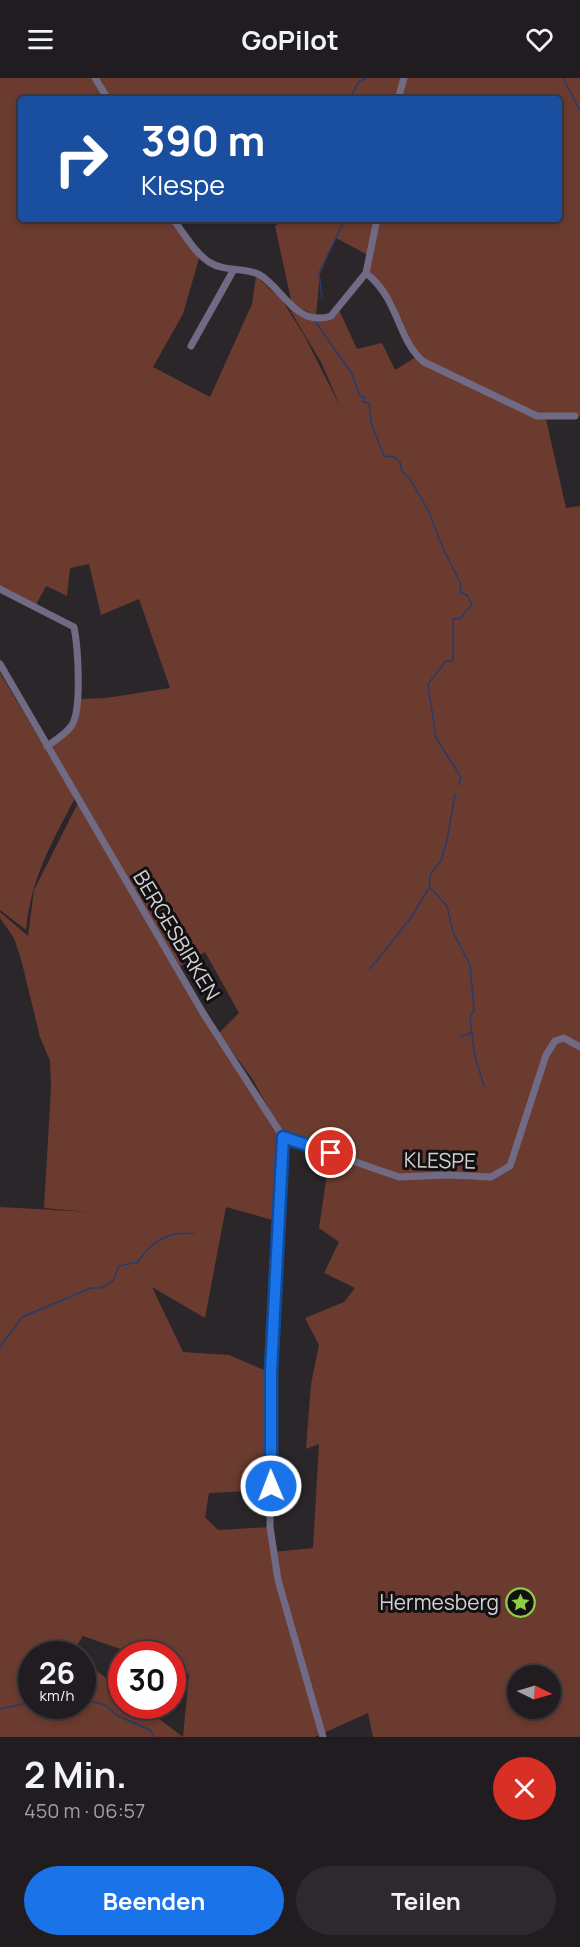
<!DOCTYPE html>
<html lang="de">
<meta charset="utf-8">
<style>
body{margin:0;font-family:Manrope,sans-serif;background:#2d292d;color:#f1f3f6;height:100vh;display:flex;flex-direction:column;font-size:22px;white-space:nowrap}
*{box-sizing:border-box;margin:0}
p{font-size:20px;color:#a2a1a5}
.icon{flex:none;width:33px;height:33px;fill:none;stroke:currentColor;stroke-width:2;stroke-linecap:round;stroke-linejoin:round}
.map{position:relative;height:1659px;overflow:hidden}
.panel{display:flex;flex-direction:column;background:#201c20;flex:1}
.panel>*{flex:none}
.hud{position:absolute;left:18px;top:18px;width:544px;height:126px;border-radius:6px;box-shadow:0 3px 9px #0003,0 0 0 2px #3d3a3e;background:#1a4fa0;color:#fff;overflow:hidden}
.needle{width:39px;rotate:95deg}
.tools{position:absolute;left:507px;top:1587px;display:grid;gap:12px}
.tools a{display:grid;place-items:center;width:54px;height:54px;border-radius:50%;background:#201c20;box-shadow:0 3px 9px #0003,0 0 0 2px #3d3a3e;font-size:30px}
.speed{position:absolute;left:18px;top:1563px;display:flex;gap:12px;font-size:30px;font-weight:700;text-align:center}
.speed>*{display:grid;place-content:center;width:78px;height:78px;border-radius:50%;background:#201c20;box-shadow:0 3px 9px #0003,0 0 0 2px #3d3a3e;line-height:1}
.speed small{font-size:15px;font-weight:400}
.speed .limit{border:9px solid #d22;background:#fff;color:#111}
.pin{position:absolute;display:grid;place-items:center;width:51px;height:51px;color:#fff;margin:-26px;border:3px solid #fff;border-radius:50%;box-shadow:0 2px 6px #0007}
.me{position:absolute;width:66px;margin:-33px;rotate:359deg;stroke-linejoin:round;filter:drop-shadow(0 0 4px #0008)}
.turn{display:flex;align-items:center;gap:21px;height:126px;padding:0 24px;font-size:27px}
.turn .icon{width:78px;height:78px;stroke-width:2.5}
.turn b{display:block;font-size:42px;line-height:51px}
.round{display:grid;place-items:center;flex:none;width:63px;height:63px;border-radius:32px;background:#2d292d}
.head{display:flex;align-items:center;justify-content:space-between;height:102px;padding:0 24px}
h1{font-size:36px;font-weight:700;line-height:45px}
.action{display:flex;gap:12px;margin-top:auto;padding:12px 24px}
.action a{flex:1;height:69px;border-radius:36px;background:#1a73e8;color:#fff;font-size:24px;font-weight:700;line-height:69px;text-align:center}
.action a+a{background:#2d292d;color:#f1f3f6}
header{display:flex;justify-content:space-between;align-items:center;height:78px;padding:0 24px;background:#201c20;font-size:27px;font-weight:700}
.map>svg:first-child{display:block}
.green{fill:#6c3b2f;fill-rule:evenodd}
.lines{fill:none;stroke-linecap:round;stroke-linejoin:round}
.stream{stroke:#263b6c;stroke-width:1.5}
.minor{stroke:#716a84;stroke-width:7}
.route-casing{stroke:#114b97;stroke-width:15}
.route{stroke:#1a73e8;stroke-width:10}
.labels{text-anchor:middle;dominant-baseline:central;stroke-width:6;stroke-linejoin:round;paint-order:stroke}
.street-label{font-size:21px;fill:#d4d1d3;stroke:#121012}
.poi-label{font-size:21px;fill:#d4d1d3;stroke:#121012;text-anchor:end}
</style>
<header><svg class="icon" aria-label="menu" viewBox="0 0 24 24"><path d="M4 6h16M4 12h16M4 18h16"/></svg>GoPilot<svg class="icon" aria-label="heart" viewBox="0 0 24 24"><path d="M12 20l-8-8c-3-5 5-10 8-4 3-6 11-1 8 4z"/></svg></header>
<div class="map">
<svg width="580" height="1659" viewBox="0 0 580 1659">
<rect width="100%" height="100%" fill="#2a262a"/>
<!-- green -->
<g class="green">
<path d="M0,0h93l13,21h-85v120h150l29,36 -17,59 -30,53 57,30 42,-93 4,-28 26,24 22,35 37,73 -20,-46 -34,-57 35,15 17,-10 18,39 25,-6 13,27 21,-13 130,62 20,89 14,-2v540l-5,-4 -22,-1 -44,124 -19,11h-86l-120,-40 -31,-56 -34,-47 20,-20 -34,-61 -25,14 -130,-219 25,-22 3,-26 28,-1 64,-10 -31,-89 -38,16 -12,-51 -19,4 -3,28 -21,-10 -10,19 -36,-18z"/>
<path d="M97,0h306l-7,21h-220l-2,-3c-22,-3 -41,3 -63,3z"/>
<path d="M406,0h174v339l-2,-2h-40l-107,-51 -17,-16 -20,-46 -25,-32 9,-51h182v-120h-160z"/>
<path d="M274,141h101l-7,36 -32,-17 -16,36 -4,42 -24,-12 -17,-78 3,-2h-3z"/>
<path d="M0,595l75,125c-24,46 -44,80 -49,132l-26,-20z"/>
<path d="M78,725l205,334 -3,85 -54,-15 -21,111 -53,-31 31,65 46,3 42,18v117l-62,3 -4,24 13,13 52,-3 3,25 40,-4 6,-104 -13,5 5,-65 8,-39 -14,-27 39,-16 11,-14 -31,-15 15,-31 -20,-14 11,-75 69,25 49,-1 26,3 37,-13 36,-111 8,-14 9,-2 16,9v688h-207l-5,-24 -53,24h-315v-530l90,5 -46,-4 7,-121 -1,-26 -10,-24 -19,-78 -7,-21 -14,-20v-6l28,24 6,-46zM83,1558l52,18h37l1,14 16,6 -6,63 -41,-31h-20l-1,-16 -38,-30 -1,46h-50v-52h43l-3,-2zM518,1598h32v32h-32z"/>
</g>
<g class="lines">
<!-- stream -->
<g class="stream">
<path d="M563,0l17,33"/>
<path d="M349,21l10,-17 7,-4"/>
<path d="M322,220l-3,-25 26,-54"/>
<path d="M315,243l37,53 8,22 5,1 -2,5 6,1 2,20 13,33 10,1 6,5 2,10 8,7 18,31 15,38 18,36 -1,8 7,3 5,9 -12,15h-7v42h-7l-18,23 8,54 25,39 -2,8"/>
<path d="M455,716l-8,46 -6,21 -10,12 -2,13 18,20 6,26 17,33 4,45 -4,8 5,39 9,29"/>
<path d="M370,891l40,-50 19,-31"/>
<path d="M461,959l10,-4"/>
<path d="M0,1269l22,-30 69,-29h10l12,-7 6,-15 19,-4c13,-20 31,-32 56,-28"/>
<path d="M82,1626l9,-3 14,4 13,11 32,14 4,7"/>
<path d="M52,1628l5,2 19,-2"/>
<path d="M0,1631l32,-7"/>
</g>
<!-- minor -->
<g class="minor">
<path d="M95,0l13,21"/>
<path d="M398,21l6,-21"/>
<path d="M173,141c10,13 21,33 36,43 15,10 34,5 49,12 23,11 37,54 73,42l35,-43 11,-54"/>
<path d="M366,195c34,27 31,67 58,89l113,54h38"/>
<path d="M191,268l42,-75"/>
<path d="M0,511l74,38c4,20 8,82 -2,98 -6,9 -16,15 -25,21"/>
<path d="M0,586l203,349 80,124 -12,236 -1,154 8,53 45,157"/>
<path d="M283,1059l116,40 49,-2 43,2 19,-11 36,-111 9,-14 9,-3 16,9"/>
</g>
</g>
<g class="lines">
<defs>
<path id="route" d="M271,1408v-114l12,-235 48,16"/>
</defs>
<!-- route casing -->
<use href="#route" class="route-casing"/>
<!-- route -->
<use href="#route" class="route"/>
</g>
<!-- icons -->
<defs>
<symbol id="sight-ring" viewBox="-11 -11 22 22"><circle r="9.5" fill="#121012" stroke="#8ece43" stroke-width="1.5"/><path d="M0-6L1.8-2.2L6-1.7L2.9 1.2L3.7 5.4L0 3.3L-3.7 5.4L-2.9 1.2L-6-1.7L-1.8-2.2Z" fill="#8ece43"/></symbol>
</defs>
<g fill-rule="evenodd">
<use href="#sight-ring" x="504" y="1508" width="33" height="33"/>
</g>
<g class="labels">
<!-- street labels -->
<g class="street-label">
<text transform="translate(177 857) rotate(59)">BERGESBIRKEN</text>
<text transform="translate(440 1082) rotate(1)">KLESPE</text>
</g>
<!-- poi labels -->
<g class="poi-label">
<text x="499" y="1524">Hermesberg</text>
</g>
</g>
</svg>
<div class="tools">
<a><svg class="needle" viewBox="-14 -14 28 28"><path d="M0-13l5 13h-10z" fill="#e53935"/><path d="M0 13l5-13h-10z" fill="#a2a1a5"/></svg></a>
</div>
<div class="speed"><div>26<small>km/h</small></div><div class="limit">30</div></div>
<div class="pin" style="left:331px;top:1075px;background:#d93025"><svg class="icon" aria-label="arrive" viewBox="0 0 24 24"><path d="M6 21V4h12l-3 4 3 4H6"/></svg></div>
<svg class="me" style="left:271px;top:1408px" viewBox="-20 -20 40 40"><circle r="17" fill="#1a73e8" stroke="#fff" stroke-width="3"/><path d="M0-11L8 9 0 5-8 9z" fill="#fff"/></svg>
<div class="hud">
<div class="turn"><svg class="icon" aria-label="right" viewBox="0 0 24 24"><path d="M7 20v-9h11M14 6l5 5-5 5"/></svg><div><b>390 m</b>Klespe</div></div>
</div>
</div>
<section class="panel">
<div class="head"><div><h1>2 Min.</h1><p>450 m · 06:57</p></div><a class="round" style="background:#d93025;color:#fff"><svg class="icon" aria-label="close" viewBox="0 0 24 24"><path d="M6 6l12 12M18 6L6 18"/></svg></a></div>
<div class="action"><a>Beenden</a><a>Teilen</a></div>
</section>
